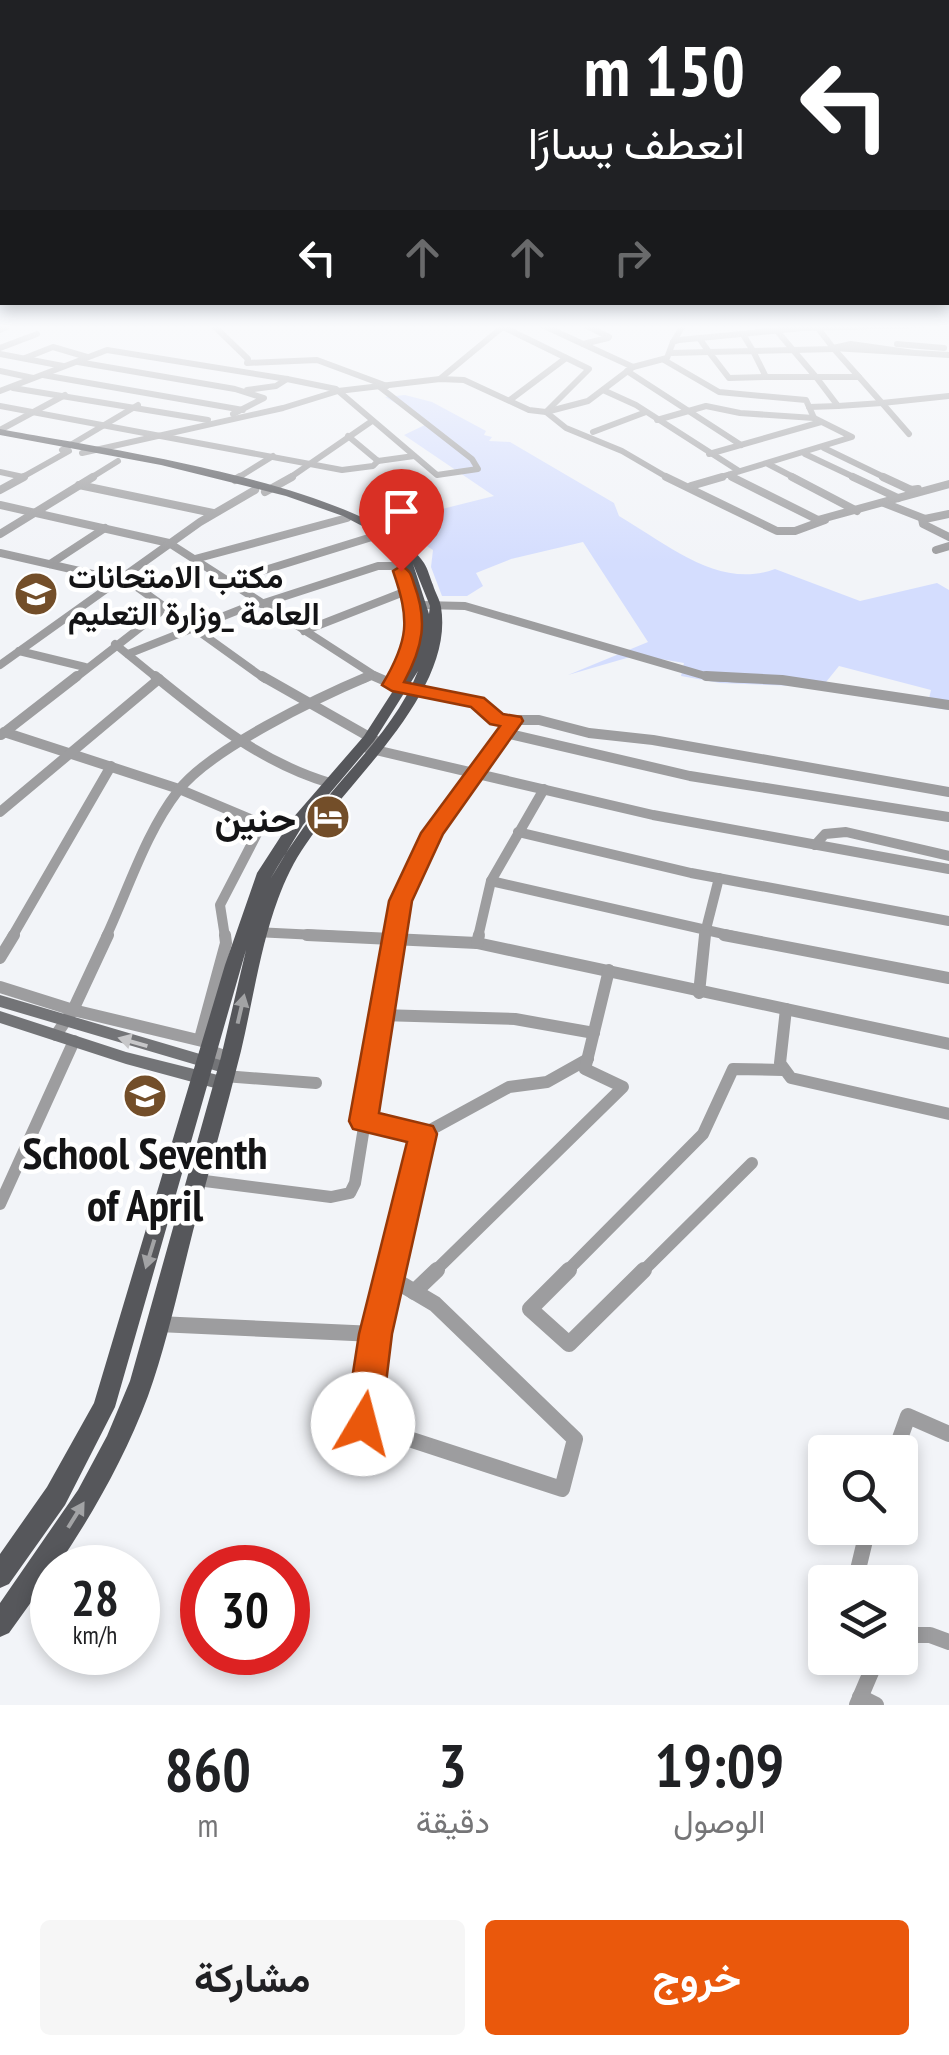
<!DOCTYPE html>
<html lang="ar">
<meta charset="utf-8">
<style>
body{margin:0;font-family:"PT Sans Narrow",Vazirmatn,sans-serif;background:#f6f6f6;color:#202124;direction:rtl;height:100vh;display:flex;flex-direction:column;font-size:38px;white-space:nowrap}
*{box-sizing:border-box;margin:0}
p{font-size:32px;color:#757577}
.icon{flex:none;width:55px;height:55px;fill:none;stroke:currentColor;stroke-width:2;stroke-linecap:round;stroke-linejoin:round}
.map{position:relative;height:1705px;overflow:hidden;direction:ltr}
.sheet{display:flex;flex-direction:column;background:#fff;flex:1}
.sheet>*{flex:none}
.top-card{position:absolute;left:0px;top:0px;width:950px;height:305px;box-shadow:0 5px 15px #0003;direction:rtl;background:#202124;color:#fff;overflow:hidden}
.fabs{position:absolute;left:808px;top:1435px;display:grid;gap:20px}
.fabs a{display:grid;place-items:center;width:110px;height:110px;border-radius:10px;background:#fff;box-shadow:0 5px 15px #0003;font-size:50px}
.speed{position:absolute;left:30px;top:1545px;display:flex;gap:20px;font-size:50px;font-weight:700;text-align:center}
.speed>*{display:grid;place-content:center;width:130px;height:130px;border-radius:50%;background:#fff;box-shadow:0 5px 15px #0003;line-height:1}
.speed small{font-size:25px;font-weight:400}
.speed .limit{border:15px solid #d22;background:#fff;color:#111}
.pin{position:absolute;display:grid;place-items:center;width:85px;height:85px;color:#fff;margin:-102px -42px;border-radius:50% 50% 50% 0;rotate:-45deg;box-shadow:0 0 10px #0007}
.pin .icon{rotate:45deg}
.me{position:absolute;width:110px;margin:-55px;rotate:8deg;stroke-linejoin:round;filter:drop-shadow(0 0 8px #0008)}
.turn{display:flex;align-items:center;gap:35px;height:210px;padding:0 40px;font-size:45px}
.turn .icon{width:130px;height:130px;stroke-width:2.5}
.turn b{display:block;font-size:70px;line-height:85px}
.lanes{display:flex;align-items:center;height:95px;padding:0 40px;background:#0003;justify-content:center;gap:50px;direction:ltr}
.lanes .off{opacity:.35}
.eta{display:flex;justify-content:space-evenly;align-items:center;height:170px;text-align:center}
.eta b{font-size:60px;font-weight:700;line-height:70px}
.action{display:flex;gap:20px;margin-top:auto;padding:20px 40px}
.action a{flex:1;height:115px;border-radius:10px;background:#ea580c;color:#fff;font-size:40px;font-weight:700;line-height:115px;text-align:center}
.action a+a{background:#f6f6f6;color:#202124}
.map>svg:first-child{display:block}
.green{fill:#d4ddfe}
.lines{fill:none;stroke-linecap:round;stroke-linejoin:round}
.street-far4{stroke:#9d9d9f;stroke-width:6}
.street-far3{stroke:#9d9d9f;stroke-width:8}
.street-far2{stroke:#9d9d9f;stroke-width:10}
.street-far1{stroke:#9d9d9f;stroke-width:12}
.street{stroke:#9d9d9f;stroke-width:16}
.secondary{fill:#737477;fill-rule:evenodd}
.primary{fill:#56575b;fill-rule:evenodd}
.oneway{fill:#a2a3a5}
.oneway2{fill:#c7c7c9}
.route{fill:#ea580c;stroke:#983908;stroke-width:2.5}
.labels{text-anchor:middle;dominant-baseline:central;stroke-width:9;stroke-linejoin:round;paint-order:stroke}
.far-poi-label{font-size:32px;font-weight:bold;fill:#141416;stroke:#fff;text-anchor:start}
.poi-label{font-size:38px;font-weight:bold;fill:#141416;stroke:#fff;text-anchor:end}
.near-poi-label{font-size:45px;font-weight:bold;fill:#141416;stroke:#fff}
</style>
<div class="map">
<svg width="949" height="1705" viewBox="0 0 949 1705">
<rect width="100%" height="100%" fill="#f2f4f8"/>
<!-- green -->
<path class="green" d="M405,395l27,7 54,29 -2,4 8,2 -3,4 21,1 104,61 5,13c48,28 100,74 156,53l85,32 77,-18 12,7v120l-22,-3 4,-17 -92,-24 -17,21 -102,-4 -39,-7 3,-13 -47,-8 -69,20 80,-33 -65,-100 -72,17 -35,14 7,13 -16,10h-25l-11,-29 2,-17 -68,-43 15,-9 34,-3 7,10 1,9 72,-18 -90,-61 25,-12 -44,-26z"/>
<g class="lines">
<!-- street-far4 -->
<g class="street-far4">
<path d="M212,324l36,35 -1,4 70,-3 70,26"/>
<path d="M540,324l43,20"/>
<path d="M583,324l26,13"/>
<path d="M503,327l86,42 -43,43 20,16 56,23 48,28"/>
<path d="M0,330l6,-3"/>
<path d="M777,331l16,19 41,-1 -17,-22"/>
<path d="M744,336l9,15 40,-1 23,27h-50"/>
<path d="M608,338l-25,6 50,23"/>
<path d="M699,338l10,14"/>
<path d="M673,342l11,-18"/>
<path d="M897,344l47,4"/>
<path d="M0,348l37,-14"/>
<path d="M753,351l13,26 -37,1 -20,-26z"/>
<path d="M670,353l39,-1"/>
<path d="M914,353l-63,-9 -18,4 116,7"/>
<path d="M0,354l63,12"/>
<path d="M25,358l28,-11 34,10"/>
<path d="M664,360l55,32 87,8 8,18 38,19 -138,42"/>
<path d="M78,362l157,27 29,9 -31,16"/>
<path d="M0,371l33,7"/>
<path d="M627,371l114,74"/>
<path d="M43,375l200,35"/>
<path d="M816,377l22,29 44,-3 -23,-26"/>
<path d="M816,377h43l-25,-28"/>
<path d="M441,378l64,-53"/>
<path d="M13,388l195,32"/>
<path d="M247,390l29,-4 11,-7"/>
<path d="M603,390l33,15 103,66"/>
<path d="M0,391l107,-41 180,29 49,10 101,86 41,-6 -6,-10 -91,-71"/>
<path d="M510,400l56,-42"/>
<path d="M0,406l342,64 31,-4 5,-5"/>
<path d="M809,407l29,-1"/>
<path d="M657,420l49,-14 34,7 74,5"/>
<path d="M0,430l65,-35"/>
<path d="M593,432l53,-20"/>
<path d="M909,434l-27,-31 67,-7"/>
<path d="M348,436l30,25 36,-5"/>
<path d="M824,448l64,31"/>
<path d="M62,450l76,-45"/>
<path d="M82,453l201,-45 55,-17 102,-12 24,1 65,30 17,2 42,-11 45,-34 34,-9 6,-16 6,-2 124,-12 146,-4"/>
<path d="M709,454l112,-32"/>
<path d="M805,454l53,25"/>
<path d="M768,464l29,15"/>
<path d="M0,472l23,5"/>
<path d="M729,475l8,4"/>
<path d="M19,479l50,-28"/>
<path d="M89,479l29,-18"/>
<path d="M236,479l37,-23"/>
<path d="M288,479l84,-58"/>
</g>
<!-- street-far3 -->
<g class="street-far3">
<path d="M666,477l111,54h18l30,-11"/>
<path d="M732,477l86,43 131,-36"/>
<path d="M792,477l65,34"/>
<path d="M853,477l45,21"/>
<path d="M883,477l28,13 7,-1"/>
<path d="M235,480l5,-3"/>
<path d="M79,485l134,28"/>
<path d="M691,486l31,-9"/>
<path d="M0,490l24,-13"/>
<path d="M265,492l27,-15"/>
<path d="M884,503l41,16 24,-5"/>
<path d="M0,505l169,38 211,136"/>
<path d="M922,519l1,5 26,13"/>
<path d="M0,534l93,-57"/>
<path d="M936,550l13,-4"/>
<path d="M0,553l119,27"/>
<path d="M195,559l152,-41"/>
<path d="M50,564l55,-36"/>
<path d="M123,577l142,102"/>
<path d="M226,582l162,-50"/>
<path d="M261,604l117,-38h19c23,36 23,77 -1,113"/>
<path d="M422,605l43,1 244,71 38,2"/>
<path d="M304,631l105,-41"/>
<path d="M115,644l43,35"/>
<path d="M19,651l66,16"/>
<path d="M128,654l131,-52"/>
<path d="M0,665l200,-143 55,-32"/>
<path d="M74,679l90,-70"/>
<path d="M364,679l8,-4"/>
</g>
<!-- street-far2 -->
<g class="street-far2">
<path d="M155,676c54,44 107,87 175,107"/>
<path d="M262,676l118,67"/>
<path d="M374,676l30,13 73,13 20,18h42l50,13 64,7 296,52"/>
<path d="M706,676l76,4 167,25"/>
<path d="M392,685l6,-9"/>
<path d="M4,732l175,57 83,35 -42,81 5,32"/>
<path d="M505,733l185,43 259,41"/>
<path d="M1,735l76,-59"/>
<path d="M367,748l286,67 296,54"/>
<path d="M0,812l159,-133"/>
<path d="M518,832l173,41 258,48"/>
<path d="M815,845l10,-11 21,-2 103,24"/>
<path d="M491,881l246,56"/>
<path d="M255,932l102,5"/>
<path d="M12,937l99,-171"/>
<path d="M106,937c22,-47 40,-105 72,-146 32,-42 141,-94 191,-115"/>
<path d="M394,937c14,-84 71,-149 120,-216"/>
<path d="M478,937l13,-56 53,-92"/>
<path d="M704,937l15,-59"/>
</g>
<!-- street-far1 -->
<g class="street-far1">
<path d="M225,935l1,8 -25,92 9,16 20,7"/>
<path d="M307,935l170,8 472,101"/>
<path d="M724,935l225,43"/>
<path d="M477,943l2,-8"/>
<path d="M0,958l14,-23"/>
<path d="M0,987l73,23 129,31"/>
<path d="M699,993l6,-58"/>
<path d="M786,1009l-6,54 11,15 158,36"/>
<path d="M380,1015l135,4 79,14"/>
<path d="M56,1035l17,-25 35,-75"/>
<path d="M224,1076l92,7"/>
<path d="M363,1121l60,13 -33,138"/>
<path d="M423,1134l86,-47 38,-5 41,-23"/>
<path d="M197,1180l134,17 19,-4 5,-10 40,-248"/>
<path d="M0,1204l74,-163"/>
<path d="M434,1272l189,-185 -38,-18 24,-99"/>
<path d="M566,1272l137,-138 30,-65 50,1"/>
<path d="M642,1272l110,-109"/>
</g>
<!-- street -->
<g class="street">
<path d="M569,1270l-39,39 39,35 75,-74"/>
<path d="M414,1292l23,-22"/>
<path d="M158,1324l217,10 15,-64"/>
<path d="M375,1334l-12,90 199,65 13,-50 -140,-135 -44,-26"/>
<path d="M895,1452l13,-36 41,18"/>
<path d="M855,1582l13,-54"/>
<path d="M900,1635h30l19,7"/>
<path d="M860,1697l16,8"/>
<path d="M857,1705l20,-47"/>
</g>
<!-- secondary -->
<g class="secondary">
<path d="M0,995l227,67 6,1 2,5 -2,5 -6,1 -227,-67z"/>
<path d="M0,1011l126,41 96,24 6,2 2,5 -2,5 -6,2 -96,-26 -126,-41z"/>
</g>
<!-- primary -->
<path class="primary" d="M0,429c93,18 373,56 424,134 4,6 6,15 9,22 2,7 7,15 8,22 14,84 -92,173 -135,237 -12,17 -21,36 -28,55 -18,49 -25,101 -37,152 -15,60 -32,120 -48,180 -14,55 -26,112 -45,165 -23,61 -55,118 -92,172h-4v5l-43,60 -9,4v-34l78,-113 29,-54 23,-55 91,-324 25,-107 -131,457 -50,98 -56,79 -9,4v-34l47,-67 47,-84 131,-438 32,-92 35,-54 72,-83 47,-73 7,-24v-23l-16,-54 6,-3 -21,-20 -44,-23 -57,-20 -125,-31 -161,-30zM413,564l17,42 -1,8zM418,671c-19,49 -59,88 -92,128 -21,25 -39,51 -55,79l32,-53 71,-84z"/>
</g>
<!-- one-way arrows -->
<defs><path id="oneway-solid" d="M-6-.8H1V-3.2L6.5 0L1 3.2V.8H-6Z" transform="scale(2.5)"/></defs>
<g class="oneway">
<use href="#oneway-solid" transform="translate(241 1009) rotate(-77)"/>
<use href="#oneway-solid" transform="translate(150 1254) rotate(107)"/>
<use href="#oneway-solid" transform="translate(76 1515) rotate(-58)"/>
</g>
<use class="oneway2" href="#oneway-solid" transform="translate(133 1042) rotate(-164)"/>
<!-- sky -->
<linearGradient id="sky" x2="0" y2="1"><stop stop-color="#8bb1e4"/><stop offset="0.58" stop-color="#f9fafc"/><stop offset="1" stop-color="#f9fafc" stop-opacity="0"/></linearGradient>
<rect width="949" height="563" fill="url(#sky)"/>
<!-- route -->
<path class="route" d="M401,566c9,4 10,8 13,18 14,37 9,63 -10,98l80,16 19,16 18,3 2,4 -80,113 -31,67 -33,212 54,13 4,8 -45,200 -11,90 -6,12 -12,5 -12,-5 -6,-12 14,-90 48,-192 -54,-13 -4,-8 40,-220 32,-68 79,-107 -10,-2 -19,-17 -79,-16 -10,-6c27,-45 28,-65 11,-114z"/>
<!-- icons -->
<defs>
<symbol id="school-disc" viewBox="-11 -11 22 22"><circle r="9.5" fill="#734e29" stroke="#fff"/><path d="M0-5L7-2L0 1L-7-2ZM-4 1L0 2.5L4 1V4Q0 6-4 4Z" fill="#fff"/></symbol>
<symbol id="hotel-disc" viewBox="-11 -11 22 22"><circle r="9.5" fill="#734e29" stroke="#fff"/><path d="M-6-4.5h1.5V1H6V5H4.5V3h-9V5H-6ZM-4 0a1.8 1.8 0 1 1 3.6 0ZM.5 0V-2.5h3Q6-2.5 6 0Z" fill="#fff"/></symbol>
</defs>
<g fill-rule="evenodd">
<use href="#school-disc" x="11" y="569" width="50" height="50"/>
<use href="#hotel-disc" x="303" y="792" width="50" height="50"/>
<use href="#school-disc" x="120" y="1071" width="50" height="50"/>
</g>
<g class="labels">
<!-- far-poi labels -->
<g class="far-poi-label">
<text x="68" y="576">مكتب الامتحانات<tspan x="68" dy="37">العامة _وزارة التعليم</tspan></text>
</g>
<!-- poi labels -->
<g class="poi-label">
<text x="296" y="817">حنين</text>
</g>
<!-- near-poi labels -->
<g class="near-poi-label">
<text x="145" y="1152">School Seventh<tspan x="145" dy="52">of April</tspan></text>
</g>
</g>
</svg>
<div class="fabs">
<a><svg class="icon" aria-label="search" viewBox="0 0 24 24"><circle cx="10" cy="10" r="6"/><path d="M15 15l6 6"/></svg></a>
<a><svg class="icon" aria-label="layers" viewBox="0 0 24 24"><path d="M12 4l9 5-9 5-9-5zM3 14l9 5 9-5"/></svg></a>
</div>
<div class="speed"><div>28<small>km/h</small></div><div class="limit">30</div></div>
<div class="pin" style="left:401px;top:571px;background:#d93025"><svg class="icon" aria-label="arrive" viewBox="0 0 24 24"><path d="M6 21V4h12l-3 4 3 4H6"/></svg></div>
<svg class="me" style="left:363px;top:1424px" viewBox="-20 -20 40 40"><circle r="19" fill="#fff"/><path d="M0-13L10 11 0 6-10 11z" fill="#ea580c"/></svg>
<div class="top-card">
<div class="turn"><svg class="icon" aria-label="left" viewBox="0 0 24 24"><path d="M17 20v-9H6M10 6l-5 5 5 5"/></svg><div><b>150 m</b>انعطف يسارًا</div></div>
<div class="lanes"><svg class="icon" aria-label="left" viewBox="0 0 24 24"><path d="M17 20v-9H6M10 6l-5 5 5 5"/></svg><svg class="icon off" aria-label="ahead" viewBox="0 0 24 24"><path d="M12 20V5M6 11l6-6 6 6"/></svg><svg class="icon off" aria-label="ahead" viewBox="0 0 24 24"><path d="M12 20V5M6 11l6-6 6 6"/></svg><svg class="icon off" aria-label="right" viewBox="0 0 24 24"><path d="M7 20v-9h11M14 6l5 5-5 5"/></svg></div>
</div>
</div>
<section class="sheet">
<div class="eta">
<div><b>19:09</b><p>الوصول</p></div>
<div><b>3</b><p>دقيقة</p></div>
<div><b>860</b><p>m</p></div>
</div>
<div class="action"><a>خروج</a><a>مشاركة</a></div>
</section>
